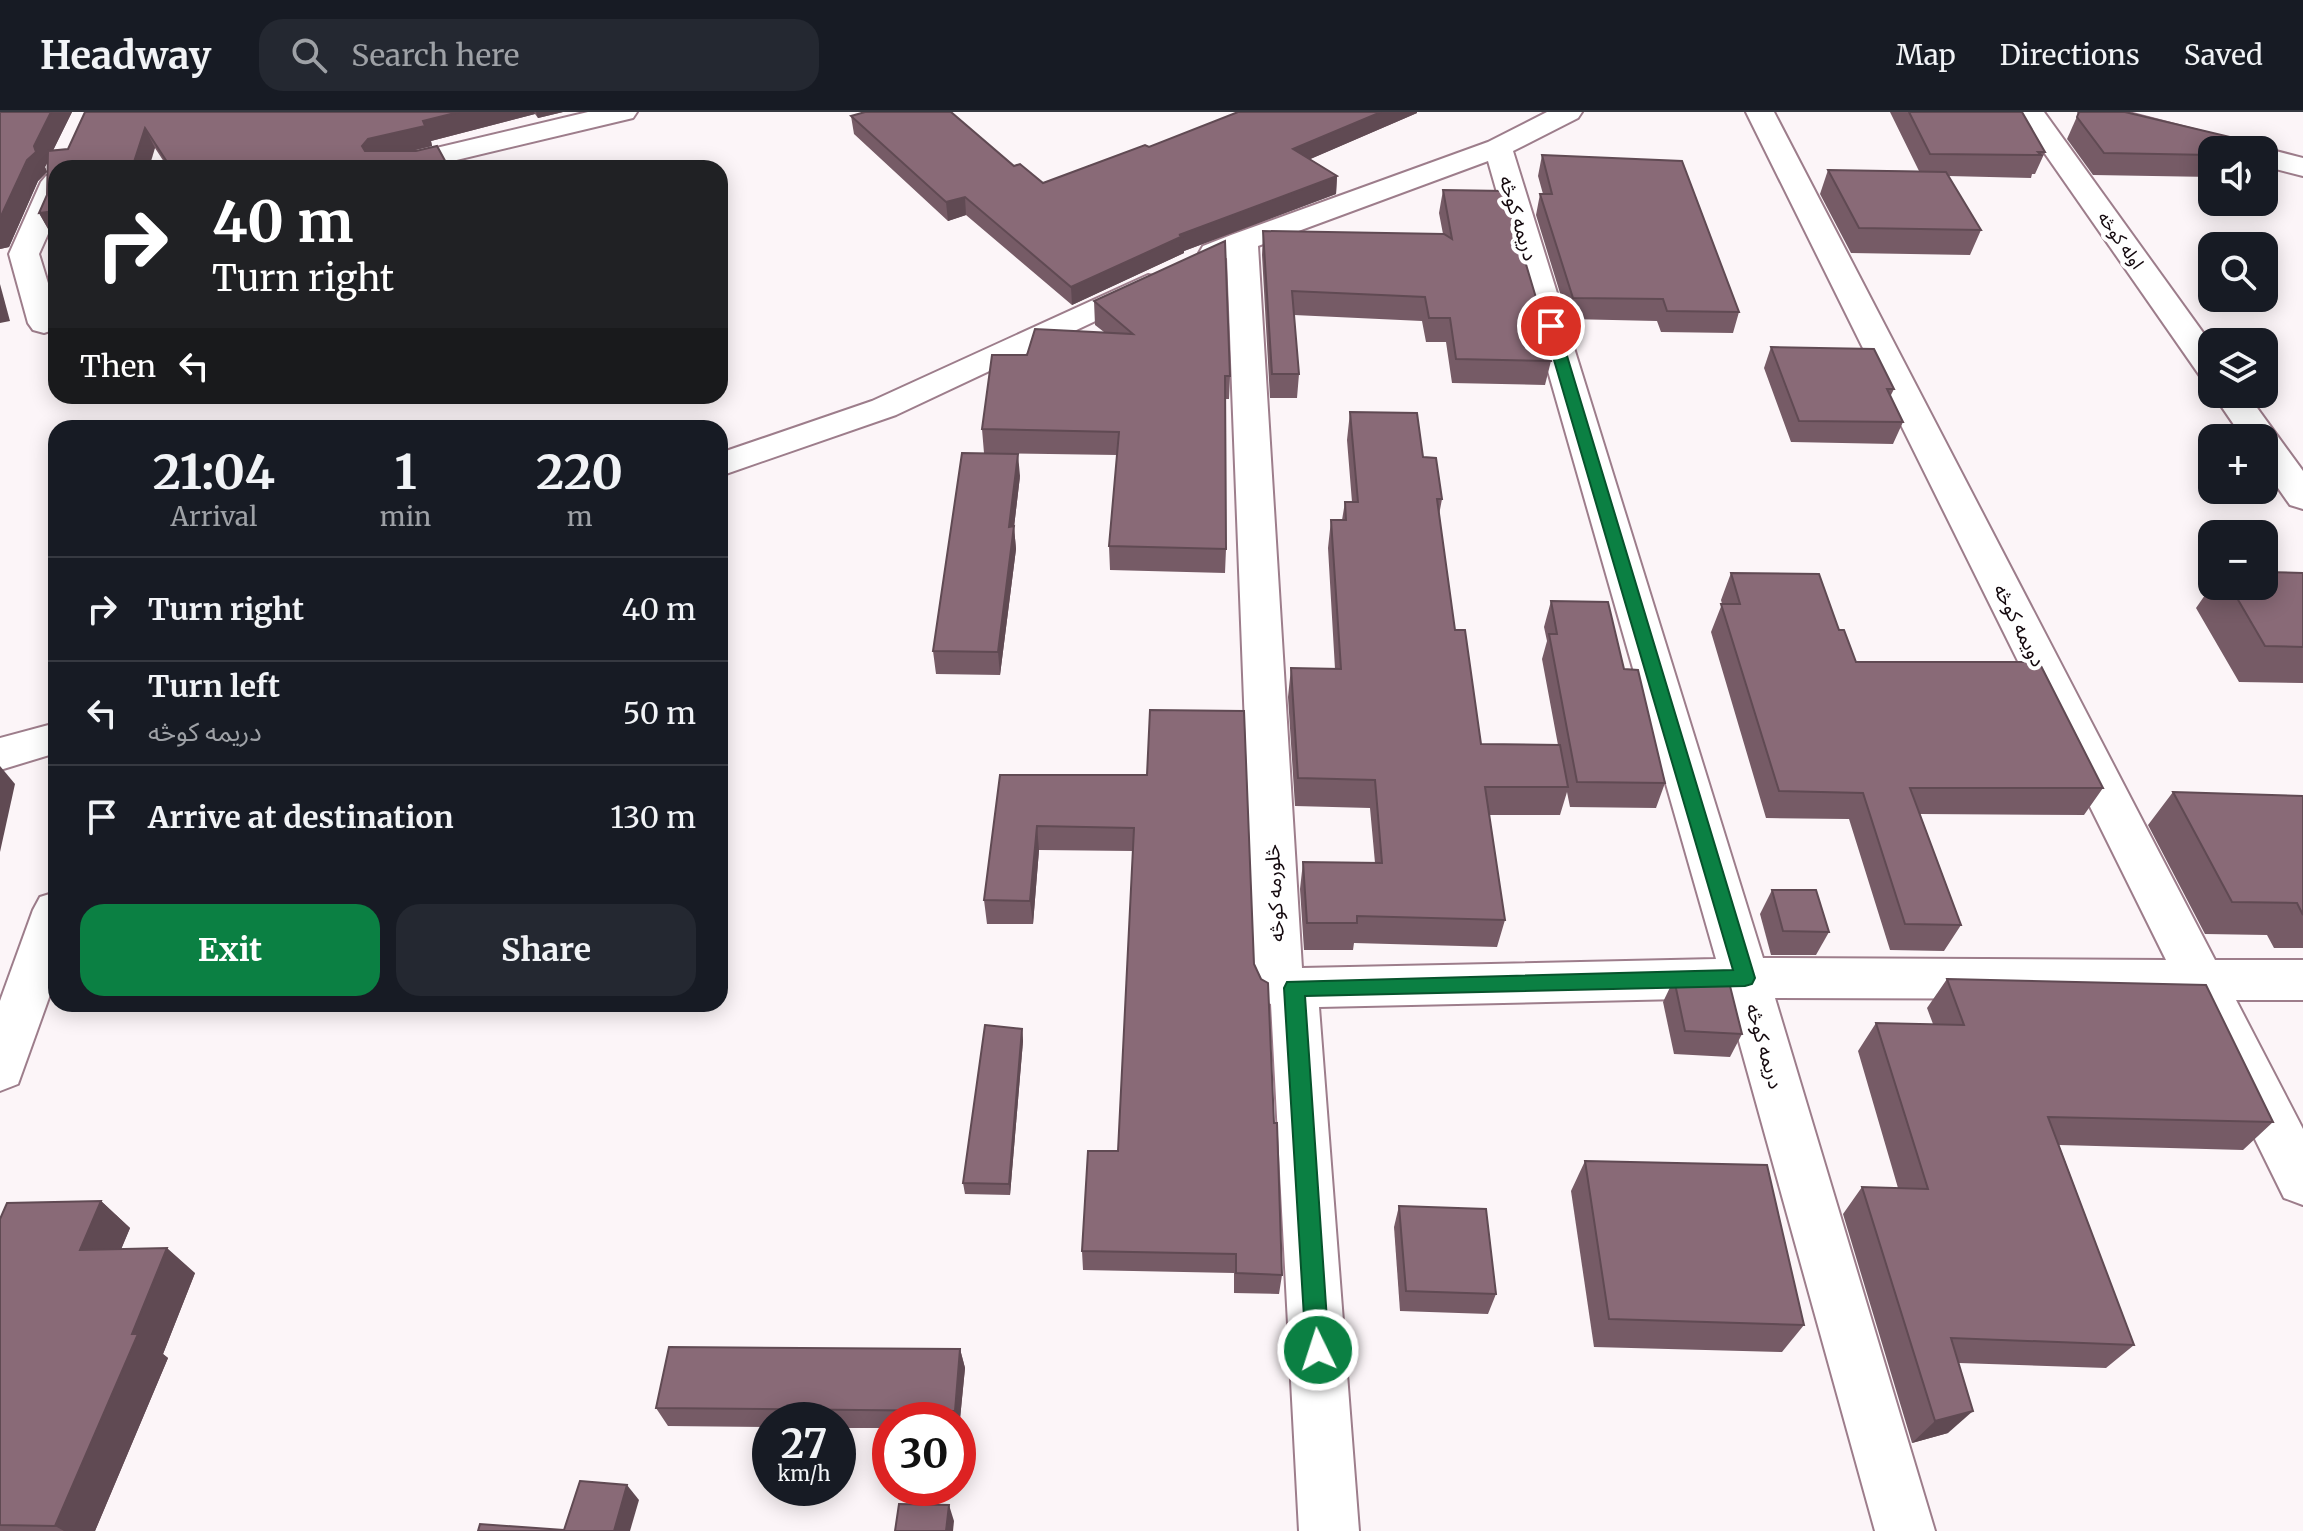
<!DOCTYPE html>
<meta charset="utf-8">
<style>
body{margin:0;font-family:Merriweather,"Noto Sans Arabic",serif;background:#242831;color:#f1f3f6;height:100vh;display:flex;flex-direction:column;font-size:30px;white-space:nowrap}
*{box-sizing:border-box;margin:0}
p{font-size:26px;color:#9ea1a6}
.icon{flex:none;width:44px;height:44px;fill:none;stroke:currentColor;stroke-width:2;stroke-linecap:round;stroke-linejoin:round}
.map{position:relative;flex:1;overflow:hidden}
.drawer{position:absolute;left:48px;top:308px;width:680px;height:592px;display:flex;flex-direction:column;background:#171b24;border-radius:24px;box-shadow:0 4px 20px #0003}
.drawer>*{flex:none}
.hud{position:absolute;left:48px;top:48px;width:680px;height:244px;border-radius:24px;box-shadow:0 4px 20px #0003;background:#202124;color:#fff;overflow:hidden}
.controls{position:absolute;left:2198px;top:24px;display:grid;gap:16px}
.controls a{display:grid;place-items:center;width:80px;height:80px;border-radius:16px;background:#171b24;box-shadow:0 4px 20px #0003;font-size:40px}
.speed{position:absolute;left:752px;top:1290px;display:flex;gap:16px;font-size:40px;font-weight:700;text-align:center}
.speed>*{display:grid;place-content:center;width:104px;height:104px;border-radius:50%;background:#171b24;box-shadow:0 4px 20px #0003;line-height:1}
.speed small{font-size:20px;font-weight:400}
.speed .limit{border:12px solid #d22;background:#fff;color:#111}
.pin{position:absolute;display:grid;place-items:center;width:68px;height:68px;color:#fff;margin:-34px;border:4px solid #fff;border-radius:50%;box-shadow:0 2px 8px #0007}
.me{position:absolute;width:88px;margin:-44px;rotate:356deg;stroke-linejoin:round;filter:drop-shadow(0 0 6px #0008)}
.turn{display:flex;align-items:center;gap:28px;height:168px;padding:0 32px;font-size:36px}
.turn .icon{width:104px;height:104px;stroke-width:2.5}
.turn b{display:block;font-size:56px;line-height:68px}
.then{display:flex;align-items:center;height:76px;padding:0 32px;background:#0003;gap:16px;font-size:30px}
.eta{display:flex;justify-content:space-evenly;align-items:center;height:136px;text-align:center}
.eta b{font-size:48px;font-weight:700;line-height:56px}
.primary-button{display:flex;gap:16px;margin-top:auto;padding:16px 32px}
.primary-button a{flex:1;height:92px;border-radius:24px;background:#0b8043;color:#fff;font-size:32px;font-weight:700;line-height:92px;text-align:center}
.primary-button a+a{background:#242831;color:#f1f3f6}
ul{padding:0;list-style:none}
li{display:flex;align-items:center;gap:24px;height:104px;padding:0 32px;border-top:2px solid #363941}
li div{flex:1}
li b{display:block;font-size:30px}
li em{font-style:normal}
header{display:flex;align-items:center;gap:48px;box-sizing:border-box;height:112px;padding:0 40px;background:#171b24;border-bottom:2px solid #363941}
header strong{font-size:38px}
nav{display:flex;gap:44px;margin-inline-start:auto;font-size:28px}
.search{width:560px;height:72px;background:#242831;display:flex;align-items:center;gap:20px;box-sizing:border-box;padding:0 28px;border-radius:24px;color:#9ea1a6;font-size:30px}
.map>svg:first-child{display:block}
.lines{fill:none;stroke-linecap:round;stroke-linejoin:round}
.minor-casing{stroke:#9d7d8b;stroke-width:4}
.minor{fill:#fff;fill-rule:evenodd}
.wall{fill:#765b66}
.shaded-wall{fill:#604a53}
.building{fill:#896a77;stroke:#604a53;stroke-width:2}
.route{fill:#0b8043;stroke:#07532c;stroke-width:2}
.labels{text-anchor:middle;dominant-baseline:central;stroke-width:8;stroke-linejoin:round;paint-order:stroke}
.far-street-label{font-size:18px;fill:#14090e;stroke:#fff}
.street-label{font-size:20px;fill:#14090e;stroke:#fff}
</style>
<header>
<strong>Headway</strong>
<div class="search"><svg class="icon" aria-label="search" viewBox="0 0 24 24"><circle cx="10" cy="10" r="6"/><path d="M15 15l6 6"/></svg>Search here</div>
<nav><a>Map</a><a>Directions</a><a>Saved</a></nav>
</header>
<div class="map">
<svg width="2303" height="1419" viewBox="0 0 2303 1419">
<rect width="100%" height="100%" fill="#fcf5f8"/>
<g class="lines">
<defs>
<g id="minor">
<path d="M588,0h49l-4,6 -210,50h-50l4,-6z"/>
<path d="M1547,0h35l-4,6 -65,33 250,807 403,2 -420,-848h28l441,848h88v40h-67l67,129v76l-19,-7 -98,-199 -411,-1 160,533h-60l-148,-533 -408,9 40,524h-60l-28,-527 -9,-3 -7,-14 -28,-729 -13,4 -11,-2 -4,-7 4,-7 28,-11 257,-93zM1488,49l228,798 -414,9 -44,-722z"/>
<path d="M2016,0h28l168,233v34l-12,-3z"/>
<path d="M2079,0h46l123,32 4,6 -40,2 -129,-34z"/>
<path d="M2264,36l39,10v18l-39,-10v-16h-6z"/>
<path d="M56,61v43l-17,38 17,55v20l-12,4 -11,-3 -5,-7 -19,-69 32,-72 5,-6z"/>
<path d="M1148,163l11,2 5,7 -5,7 -263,124 -176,61v-23l152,-52z"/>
<path d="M2213,282h34l56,77v38l-13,-4 -26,-37v-30h-21z"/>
<path d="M56,611v30l-56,17v-32z"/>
<path d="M56,780v86l-38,106 -18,7v-90l33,-91 7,-13z"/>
</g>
</defs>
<!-- minor casing -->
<use href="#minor" class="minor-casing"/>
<!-- minor -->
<use href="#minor" class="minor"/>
</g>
<!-- wall -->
<g class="wall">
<path d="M0,0h72l-19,38 15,-1 17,-37h478l-25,6 -3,-4 -104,27 1,5 -20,5 37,17h-281l-13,-20 -104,86 -12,-21 8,-18 1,-33 -3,5 2,5 -9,9 -29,66 -9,2z"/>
<path d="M1238,0h179v1l-107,46 27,17 -1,18 -152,57v2l-112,52 -106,-90 -18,6 -94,-87 -3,-18 163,50 29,17 106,-36z"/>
<path d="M1890,0h132l23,40 -10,22h-3l-1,4 -83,-2 33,54 -11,25 -119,-2 -31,-59 8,-24 91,1z"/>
<path d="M2079,0l133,38v27l-119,-2 -26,-36z"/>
<path d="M1542,43l197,157 -6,21 -72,-1 -4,-11 -89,-2 -32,-104 4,-21h3l-5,-18z"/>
<path d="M1443,78l108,171 -6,24 -93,-2 -6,-41h-20l-4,-21 -128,-6 5,59 -2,24h-27l-8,-143 1,-24 180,3 -4,-21z"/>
<path d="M1094,189l136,75 -1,23h-4l1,150 -1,24 -115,-3 -1,-24 8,-91 -133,-2 -2,-24 45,-74 77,-23 -9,-7z"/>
<path d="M1771,235l123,42 -4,8 13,25 -10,22 -102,-2 -27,-74z"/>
<path d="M1350,300l73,45 19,42 -3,16 16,115 26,114 77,1 -16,-86 5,-18 -3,-14 7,-26 73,68 41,114 -9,25 -86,-1 -3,-15 -7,23h-71l16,105 -8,27 -143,-4 -1,7h-49l-4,-61 3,-27 72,1 -5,-55 -75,-2 -7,-109 3,-29 44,1 -7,-121 3,-28h11l3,-18h7l-5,-62z"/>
<path d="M1020,364l-6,51 2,22 -16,126 -64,-1 -3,-23z"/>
<path d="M1731,461l108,57 17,32 247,126 -19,27 -164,-1 41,111 -17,26 -54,-1 -41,-131 -83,-1 -55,-186 11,-28 -1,-4z"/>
<path d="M2303,461v110l-64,-1 -43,-74 16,-23v1h52z"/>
<path d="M1000,663h147l107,189 20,159 8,152 -3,19 -45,-1v-20l-151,-3 -1,-19 36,-100 15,-300 -94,-1 -6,74h-46l-3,-24z"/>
<path d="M2173,680l130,4v152h-29l-7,-13 -62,-1 -57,-109z"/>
<path d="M1772,778l57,42 -13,23h-45l-11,-41z"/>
<path d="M1674,867l68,55 -12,23 -56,-3 -11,-52z"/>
<path d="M1947,867l326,143 -30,28 -184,-5 75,200 -28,23 -147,-5 -11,70 -36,10 -69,-229 19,-27 36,1 -40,-137 18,-28 57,1 -6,-16z"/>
<path d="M1022,917l1,12 -13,154 -45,-1 -2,-11z"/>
<path d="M1585,1049l219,164 -22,27 -188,-5 -23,-156z"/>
<path d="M101,1089l29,27 -9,21 74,24 -32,81 5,4 -73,173h-95v-312z"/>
<path d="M1399,1094l97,88 -8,20 -88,-3 -6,-84z"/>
<path d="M960,1237l5,19 -6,61 -1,-1v-8h-68v8h-52v-8h-68v7l-102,-1 -12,-18z"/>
</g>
<!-- shaded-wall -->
<g class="shaded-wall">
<path d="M51,0h21l-27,55 2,5 -9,9 -29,66 -9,2v-31z"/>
<path d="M459,0h75l1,2 -104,27 1,5 -56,13 -6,7 -8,-20 6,-7 55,-18z"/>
<path d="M536,0h27l-25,6z"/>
<path d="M1381,0h36v1l-125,54 1,-18z"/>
<path d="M145,16l10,20 -6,20h-17z"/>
<path d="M1337,64l-1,18 -152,57v2l-112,52 -1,-18 108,-52z"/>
<path d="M965,85l1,18 -18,6 -2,-19z"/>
<path d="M56,99v23h-5l-12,-21z"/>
<path d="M0,172l10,37 -10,2z"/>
<path d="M1018,342l2,22 -6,51 2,22 -16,126 -2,-23 11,-125z"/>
<path d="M0,654l15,18 -15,68z"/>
<path d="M1037,714l2,24 -6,74 -3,-23z"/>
<path d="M1022,917l1,12 -13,154 -1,-11z"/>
<path d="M101,1089l29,27 -20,48 -30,-26z"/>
<path d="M167,1136l28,25 -32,81 5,4 -73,173h-31l-9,-5z"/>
<path d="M960,1237l5,19 -6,61 -4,-18z"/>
<path d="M1973,1299l-25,22 -36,10 23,-22z"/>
<path d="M627,1373l12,15 -9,31h-16z"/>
<path d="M949,1393l5,16 -1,10h-7z"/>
</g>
<!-- building -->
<g class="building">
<path d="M0,0h51l-17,34 2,6 -9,8 -27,58z"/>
<path d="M85,0h374l-36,9 2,5 -57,13 -6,7 3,5h51l21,-5 12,22h-278l-26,-40 -13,40h-76v43l-17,2 8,-18 1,-44 20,-2z"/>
<path d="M865,0h86l63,54 6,-2 23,19 102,-38 4,2 89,-35h143l-88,37 44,27 -158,59h6l-114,52 -106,-90 -19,5 -95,-86z"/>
<path d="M1909,0h113l23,40h-7l3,3 -111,-1z"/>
<path d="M2079,0h46l105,25 -1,13h-17v5l-108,-2 -27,-36z"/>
<path d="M1542,43l140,6 57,151 -72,-1 -4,-12 -90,-1 -33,-104h12z"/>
<path d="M1828,58l118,2 35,58 -122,-2z"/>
<path d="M1443,78l61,1 36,120 11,50 -95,-2 -6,-41h-21l-4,-21 -133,-6 7,83h-27l-9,-143 181,3 8,5z"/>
<path d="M1225,129l5,135h-5l1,173 -117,-3 10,-114 -137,-3 10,-74h35l8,-26 98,5 -39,-33z"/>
<path d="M1771,235l103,2 20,40h-7l16,33 -104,-1z"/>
<path d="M1350,300l67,1 6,44 13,1 6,41h-5l18,131h10l16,114 79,1 8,42h-83l20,133 -148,-4v7h-50l-4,-61 79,1 -7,-83 -77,-2 -7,-110 50,1 -10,-149h15l-1,-18h13z"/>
<path d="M962,341l56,1 -9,73 5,-1 -16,126 -65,-1z"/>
<path d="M2264,460l39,1v74l-38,-1 -35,-60h34z"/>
<path d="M1731,461l88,1 20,56h5l12,32h183l64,126h-193l51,137 -56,-1 -42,-131 -84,-2 -58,-187h19z"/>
<path d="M1551,489l57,1 16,67 14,1 27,113 -88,-1 -28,-148h8z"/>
<path d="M1150,598l94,1 10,253 7,15 7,4 6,140h3l5,152 -46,-2v-19l-154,-3 6,-100h30l16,-323 -97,-2 -7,75 -46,-1 16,-125h147z"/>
<path d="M2173,680l130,4v119l-6,-12 -65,-1z"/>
<path d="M1772,778h44l13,42 -46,-1z"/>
<path d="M1728,866l14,56 -57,-3 -11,-52z"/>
<path d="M1947,867l259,6 67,137 -225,-5 86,228 -183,-7 22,73 -38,10 -73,-234 66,2 -52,-166 88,2z"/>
<path d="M985,913l37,4 -13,155 -46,-1z"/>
<path d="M1585,1049l182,4 37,160 -195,-6z"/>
<path d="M101,1089l-21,49 87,-2 -35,86h6l-83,192 -55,-1v-306l7,-16z"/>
<path d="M1399,1094l87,3 10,85 -90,-3z"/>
<path d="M669,1235l291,2 -5,62 -299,-3z"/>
<path d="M580,1369l47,4 -13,46h-136l2,-7 84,6z"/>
<path d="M899,1392l50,1 -3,26h-51z"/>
</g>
<!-- route -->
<path class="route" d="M1546,211l12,3 197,652 -3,6 -7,2 -440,10 24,354 -3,8 -8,3 -9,-3 -3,-8 -22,-362 3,-6 446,-12 -189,-644z"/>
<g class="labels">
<!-- far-street labels -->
<g class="far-street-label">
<text transform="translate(2121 128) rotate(55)">اوله کوڅه</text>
</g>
<!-- street labels -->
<g class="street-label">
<text transform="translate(1519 106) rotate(73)">دریمه کوڅه</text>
<text transform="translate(2020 513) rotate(63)">دویمه کوڅه</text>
<text transform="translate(1274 781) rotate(-93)">څلورمه کوڅه</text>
<text transform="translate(1765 934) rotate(74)">دریمه کوڅه</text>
</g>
</g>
</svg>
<div class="controls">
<a><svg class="icon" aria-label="sound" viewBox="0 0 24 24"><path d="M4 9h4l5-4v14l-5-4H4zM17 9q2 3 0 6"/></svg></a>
<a><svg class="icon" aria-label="search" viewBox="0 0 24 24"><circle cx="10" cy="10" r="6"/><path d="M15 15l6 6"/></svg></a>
<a><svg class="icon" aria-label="layers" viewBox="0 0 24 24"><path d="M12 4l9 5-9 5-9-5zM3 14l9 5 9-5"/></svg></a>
<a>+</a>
<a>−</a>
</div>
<div class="speed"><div>27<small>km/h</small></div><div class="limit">30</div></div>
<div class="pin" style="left:1551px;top:214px;background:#d93025"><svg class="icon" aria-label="arrive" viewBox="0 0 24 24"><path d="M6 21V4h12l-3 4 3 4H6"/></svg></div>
<svg class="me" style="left:1318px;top:1238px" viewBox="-20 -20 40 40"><circle r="17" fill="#0b8043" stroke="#fff" stroke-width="3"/><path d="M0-11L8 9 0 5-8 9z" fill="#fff"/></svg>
<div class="hud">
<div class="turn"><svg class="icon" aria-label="right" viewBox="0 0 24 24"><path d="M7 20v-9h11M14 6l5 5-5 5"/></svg><div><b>40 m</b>Turn right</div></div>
<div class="then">Then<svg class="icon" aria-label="left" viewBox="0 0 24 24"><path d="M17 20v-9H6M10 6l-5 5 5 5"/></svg></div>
</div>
<section class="drawer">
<div class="eta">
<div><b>21:04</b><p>Arrival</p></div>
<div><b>1</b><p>min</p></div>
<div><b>220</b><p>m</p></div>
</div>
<ul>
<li><svg class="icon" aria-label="right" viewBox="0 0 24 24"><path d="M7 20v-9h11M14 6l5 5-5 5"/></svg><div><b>Turn right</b></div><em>40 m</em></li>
<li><svg class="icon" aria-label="left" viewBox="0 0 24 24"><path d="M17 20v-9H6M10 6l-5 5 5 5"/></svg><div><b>Turn left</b><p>دریمه کوڅه</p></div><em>50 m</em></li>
<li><svg class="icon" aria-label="arrive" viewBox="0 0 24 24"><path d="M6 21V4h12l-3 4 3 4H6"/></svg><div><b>Arrive at destination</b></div><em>130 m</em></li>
</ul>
<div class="primary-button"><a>Exit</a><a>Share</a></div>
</section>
</div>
